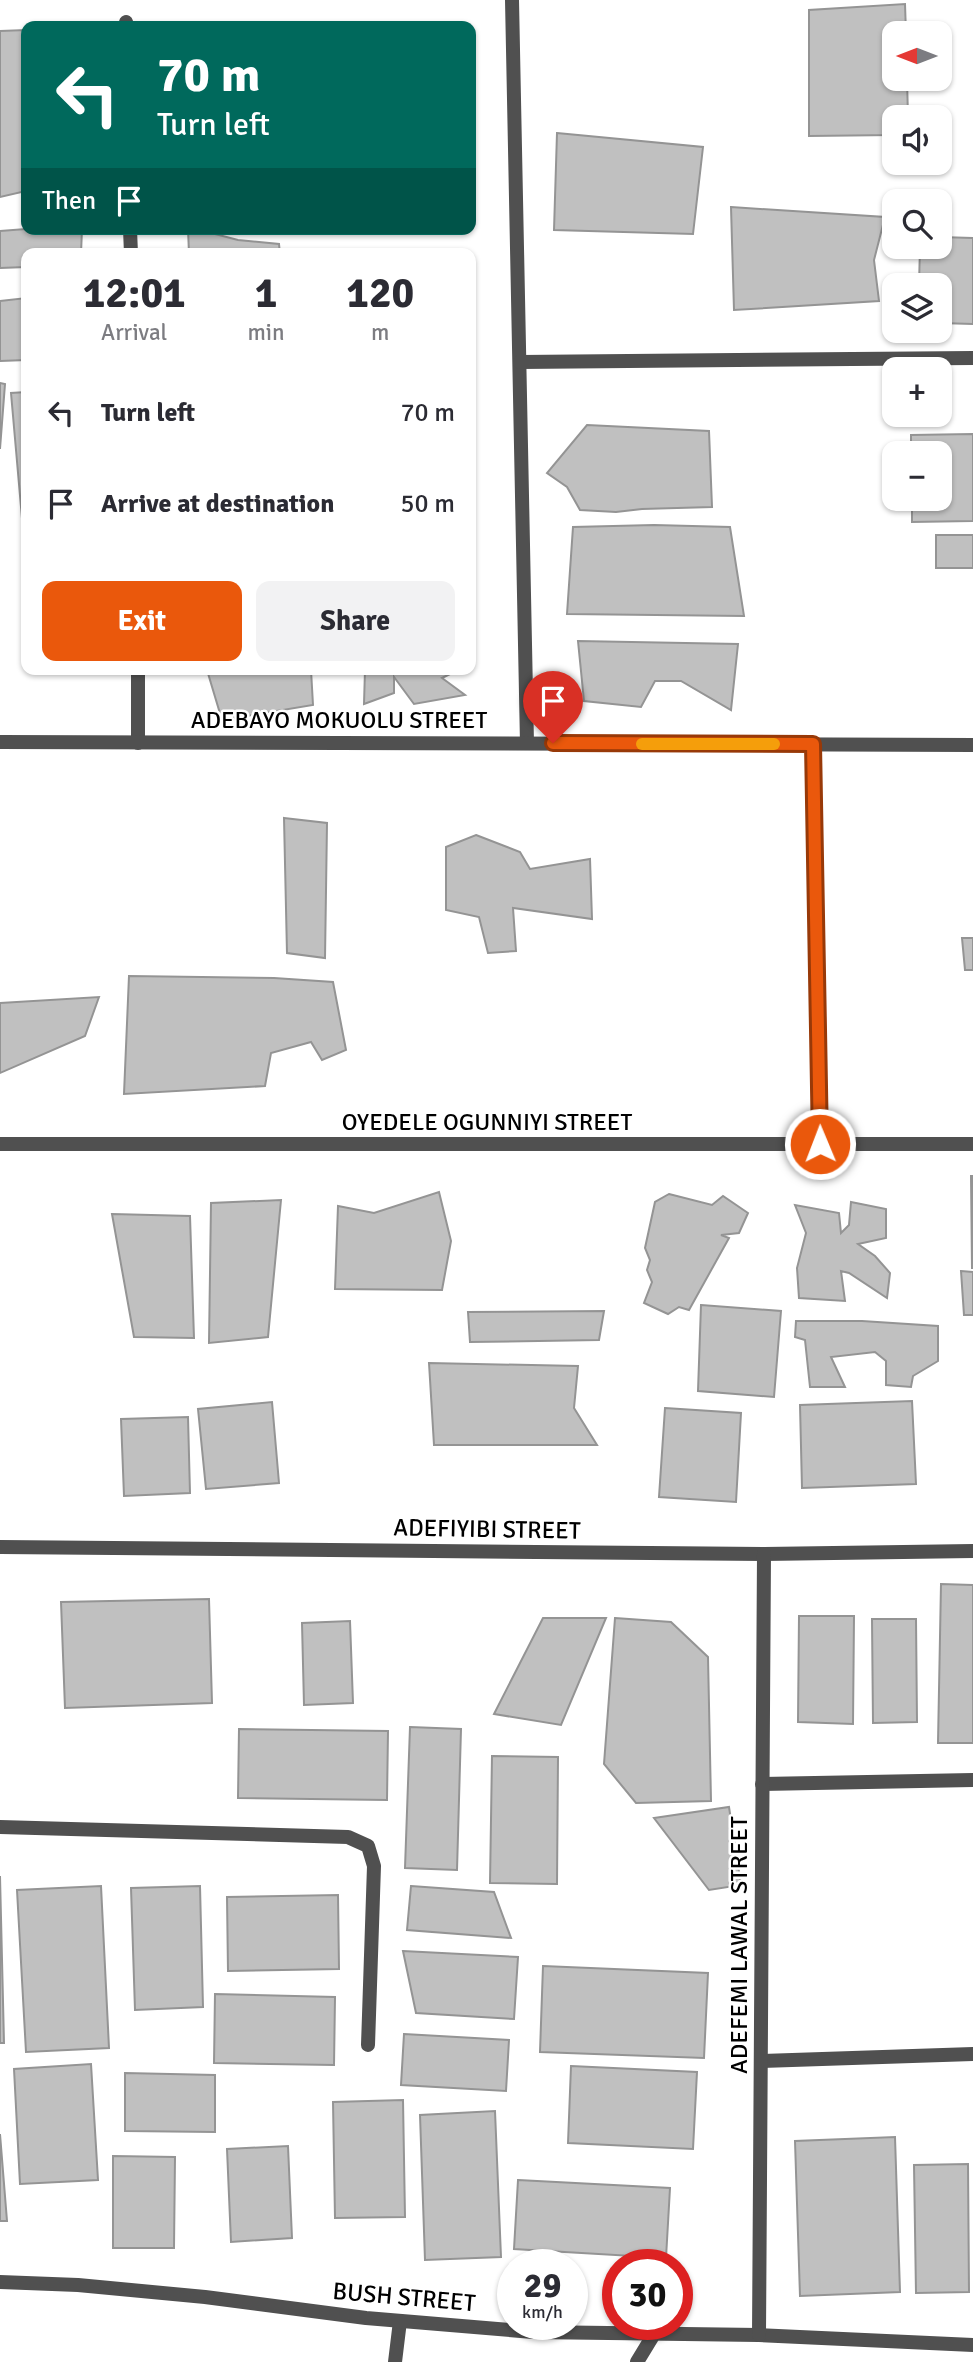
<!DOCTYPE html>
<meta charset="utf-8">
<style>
body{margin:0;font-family:Signika,sans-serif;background:#f2f2f3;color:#2b2b33;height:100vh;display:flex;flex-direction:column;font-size:26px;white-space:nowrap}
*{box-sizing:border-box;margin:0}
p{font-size:23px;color:#7c7c81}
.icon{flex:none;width:38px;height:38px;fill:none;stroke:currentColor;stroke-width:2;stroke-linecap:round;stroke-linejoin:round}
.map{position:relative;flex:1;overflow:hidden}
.sheet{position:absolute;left:21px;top:248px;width:455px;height:427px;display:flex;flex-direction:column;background:#fff;border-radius:14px;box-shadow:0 2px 5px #0004}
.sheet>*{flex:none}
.hud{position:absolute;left:21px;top:21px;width:455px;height:214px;border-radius:14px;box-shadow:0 2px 5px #0004;background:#00695c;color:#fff;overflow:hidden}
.needle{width:46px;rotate:270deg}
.controls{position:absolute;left:882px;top:21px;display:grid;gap:14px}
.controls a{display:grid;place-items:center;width:70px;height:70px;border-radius:14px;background:#fff;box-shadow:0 2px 5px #0004;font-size:35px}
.speed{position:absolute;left:497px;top:2249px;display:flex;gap:14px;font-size:35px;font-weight:700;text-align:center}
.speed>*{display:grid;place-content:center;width:91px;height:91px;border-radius:50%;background:#fff;box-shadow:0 2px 5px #0004;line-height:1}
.speed small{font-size:18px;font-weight:400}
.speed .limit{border:10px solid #d22;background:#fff;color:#111}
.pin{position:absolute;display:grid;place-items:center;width:60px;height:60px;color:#fff;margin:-72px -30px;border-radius:50% 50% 50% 0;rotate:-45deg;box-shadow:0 0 7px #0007}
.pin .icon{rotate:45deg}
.me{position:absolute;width:77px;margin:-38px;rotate:359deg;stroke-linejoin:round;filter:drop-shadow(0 0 5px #0008)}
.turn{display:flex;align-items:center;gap:24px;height:147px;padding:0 21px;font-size:32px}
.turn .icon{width:91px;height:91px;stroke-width:2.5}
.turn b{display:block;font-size:49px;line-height:60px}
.then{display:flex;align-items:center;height:66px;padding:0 21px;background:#0003;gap:14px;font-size:26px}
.eta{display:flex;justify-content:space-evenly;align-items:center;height:119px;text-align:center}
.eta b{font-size:42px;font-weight:700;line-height:49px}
.action{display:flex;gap:14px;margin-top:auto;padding:14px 21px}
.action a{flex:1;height:80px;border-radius:14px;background:#ea580c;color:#fff;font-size:28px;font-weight:700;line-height:80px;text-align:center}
.action a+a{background:#f2f2f3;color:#2b2b33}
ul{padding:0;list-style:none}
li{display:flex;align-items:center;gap:21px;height:91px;padding:0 21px}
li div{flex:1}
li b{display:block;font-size:26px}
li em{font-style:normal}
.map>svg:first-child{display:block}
.building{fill:#c0c0c0;stroke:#949494;stroke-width:2}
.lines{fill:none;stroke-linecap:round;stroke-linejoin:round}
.service{stroke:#505050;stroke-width:14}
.minor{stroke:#505050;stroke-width:14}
.route-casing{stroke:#983908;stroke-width:18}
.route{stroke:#ea580c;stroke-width:12}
.slow{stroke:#f59e0b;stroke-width:12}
.labels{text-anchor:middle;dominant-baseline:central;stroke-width:5;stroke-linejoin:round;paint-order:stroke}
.street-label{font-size:24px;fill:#000;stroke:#fff}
</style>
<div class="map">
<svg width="973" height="2362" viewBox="0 0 973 2362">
<rect width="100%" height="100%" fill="#fff"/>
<!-- building -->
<g class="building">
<path d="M905,4l1,29h-12v46h13l1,38h-14v18l-85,1v-126z"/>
<path d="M26,30v161l-26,6v-166z"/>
<path d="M557,133l146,14 -10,87 -139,-4z"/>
<path d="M731,207l154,10 -11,43 5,41 -145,9z"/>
<path d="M26,229h56l-1,25h-55v13l-26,1v-37z"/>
<path d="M188,229h8l42,11 41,4 1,10h-91z"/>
<path d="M940,237l33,1v86l-33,-1v-38h-21l1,-38h20z"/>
<path d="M26,298v62l-26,1v-60z"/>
<path d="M0,383l5,1 -5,65z"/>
<path d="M26,392v149h-2l-13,-148z"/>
<path d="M587,425l122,6 3,76 -70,2 -26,3 -36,-2 -13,-23 -20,-14z"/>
<path d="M973,434v87l-61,1v-23h28v-46h-29v-18z"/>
<path d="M654,525l76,2 14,89 -177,-2 6,-87z"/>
<rect x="936" y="535" width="37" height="33"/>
<path d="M578,641l160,3 -7,66 -50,-29h-26l-14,26 -57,-6z"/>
<path d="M207,670h104l2,35 -91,15z"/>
<path d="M365,670h93l-16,8 23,17 -51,9 -20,-27v16l-30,11z"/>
<path d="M284,818l43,5 -2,135 -38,-5z"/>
<path d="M476,835l44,17 10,17 60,-10 2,60 -79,-11 3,43 -28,2 -9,-36 -33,-7v-63z"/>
<path d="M962,938h11v32h-8z"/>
<path d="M129,976l145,2 59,4 13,68 -24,10 -11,-18 -40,11 -6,33 -141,8z"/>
<path d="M99,997l-14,39 -85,37v-70z"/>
<path d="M971,1176h2v92h-1z"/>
<path d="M439,1192l12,49 -9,49 -107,-1 3,-83 36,7z"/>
<path d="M669,1194l43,11 11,-9 25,17 -9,20 -18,2 8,3 -40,72 -10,-3 -11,7 -24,-11 8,-21 -5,-12 3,-10 -5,-12 10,-46z"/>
<path d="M281,1200l-13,137 -59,6 2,-140z"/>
<path d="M851,1202l35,7v29l-28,6 17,12 15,17 -3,25 -38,-25 -8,-2 4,30 -46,-3 -2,-30 9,-35 -11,-28 44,8 2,20 8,-8z"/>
<path d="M112,1214l78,2 4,122 -60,-1z"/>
<path d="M961,1271l12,1v43h-9z"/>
<path d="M701,1305l80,6 -7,86 -76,-6z"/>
<path d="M604,1311l-5,29 -129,2 -2,-30z"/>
<path d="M796,1321h66l76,5v35l-25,15 -2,11 -25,-2v-24l-11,-9 -44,5 14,30h-35l-5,-47 -10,-3z"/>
<path d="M429,1363l149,3 -4,42 23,37h-163z"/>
<path d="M912,1401l4,83 -114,4 -2,-83z"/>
<path d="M272,1402l7,81 -73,6 -8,-80z"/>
<path d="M665,1408l76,5 -5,89 -77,-5z"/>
<path d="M188,1417l2,76 -66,3 -3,-77z"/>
<path d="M941,1584l32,1v158h-35z"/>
<path d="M209,1599l3,104 -147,5 -4,-106z"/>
<path d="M799,1616h55l-1,108 -55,-2z"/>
<path d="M543,1618h63l-45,107 -67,-11z"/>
<path d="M615,1618l56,4 37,35 3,144 -75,2 -32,-39z"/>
<path d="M872,1619h44l1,103 -44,1z"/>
<path d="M350,1621l3,82 -49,2 -2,-82z"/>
<path d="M410,1727l51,2 -4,141 -52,-2z"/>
<path d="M239,1729l149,2 -1,69 -149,-2z"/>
<path d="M492,1756l66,1 -1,127 -67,-1z"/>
<path d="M729,1807l12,78 -32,5 -55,-72z"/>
<path d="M0,1876l4,167h-4z"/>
<path d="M101,1886l8,162 -83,4 -9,-162z"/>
<path d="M200,1886l3,121 -68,3 -4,-122z"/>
<path d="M411,1886l83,6 17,46 -104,-8z"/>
<path d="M338,1895l1,74 -111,2 -1,-74z"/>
<path d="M403,1951l115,6 -4,62 -98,-6z"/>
<path d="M543,1966l165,7 -4,85 -164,-6z"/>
<path d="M215,1994l120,3 -1,68 -120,-2z"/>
<path d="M404,2034l105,6 -3,51 -105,-6z"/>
<path d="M91,2064l7,116 -78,4 -6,-115z"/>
<path d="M571,2066l126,6 -4,77 -125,-6z"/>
<path d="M125,2073l90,2v57l-90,-1z"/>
<path d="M403,2100l2,117 -70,1 -2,-116z"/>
<path d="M495,2111l6,146 -76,3 -5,-145z"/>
<path d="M0,2134l7,87h-7z"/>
<path d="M895,2137l5,155 -100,4 -5,-155z"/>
<path d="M288,2146l4,92 -61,4 -4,-93z"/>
<path d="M113,2156l62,1 -1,91h-61z"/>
<path d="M968,2164l1,128 -53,1 -2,-128z"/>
<path d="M518,2180l152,8 -4,70 -152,-9z"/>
</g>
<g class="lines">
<!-- service -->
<g class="service">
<path d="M395,2362l5,-41"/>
<path d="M637,2362l17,-28"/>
</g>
<!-- minor -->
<g class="minor">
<path d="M512,0l15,743"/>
<path d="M126,22l1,4"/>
<path d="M130,229l1,25"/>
<path d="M520,362l453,-4"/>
<path d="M138,670v73"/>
<path d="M0,742l973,3"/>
<path d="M813,744l7,400"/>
<path d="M0,1144h973"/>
<path d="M0,1547l764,7 209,-3"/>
<path d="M762,1784l211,-4"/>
<path d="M0,1827l348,10 20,9 6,20 -6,179"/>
<path d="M761,2061l212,-7"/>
<path d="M0,2282l78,3 127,12 161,21 167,14 226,3 214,10"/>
<path d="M759,2335l5,-781"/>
</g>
</g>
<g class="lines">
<defs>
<path id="route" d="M553,743l260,1 7,400"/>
</defs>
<!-- route casing -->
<use href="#route" class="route-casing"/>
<!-- route -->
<use href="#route" class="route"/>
<!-- slow -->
<path class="slow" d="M642,744h132"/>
</g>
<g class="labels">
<!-- street labels -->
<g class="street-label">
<text x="339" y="720">ADEBAYO MOKUOLU STREET</text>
<text x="487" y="1122">OYEDELE OGUNNIYI STREET</text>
<text transform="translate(487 1529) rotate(1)">ADEFIYIBI STREET</text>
<text transform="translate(739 1945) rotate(-90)">ADEFEMI LAWAL STREET</text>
<text transform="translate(404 2297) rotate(5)">BUSH STREET</text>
</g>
</g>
</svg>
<div class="controls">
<a><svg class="needle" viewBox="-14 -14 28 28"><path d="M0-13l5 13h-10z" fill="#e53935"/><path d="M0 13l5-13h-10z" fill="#7c7c81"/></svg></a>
<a><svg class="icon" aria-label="sound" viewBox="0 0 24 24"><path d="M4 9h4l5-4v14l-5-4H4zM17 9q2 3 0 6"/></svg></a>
<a><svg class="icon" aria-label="search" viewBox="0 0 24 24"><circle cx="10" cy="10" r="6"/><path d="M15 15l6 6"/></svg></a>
<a><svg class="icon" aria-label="layers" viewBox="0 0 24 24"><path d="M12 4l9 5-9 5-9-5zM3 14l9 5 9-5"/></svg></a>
<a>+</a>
<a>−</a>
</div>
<div class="speed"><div>29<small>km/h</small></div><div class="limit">30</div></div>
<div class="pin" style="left:553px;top:743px;background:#d93025"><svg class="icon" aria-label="arrive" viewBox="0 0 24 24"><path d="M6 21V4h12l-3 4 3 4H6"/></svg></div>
<svg class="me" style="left:820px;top:1144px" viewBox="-20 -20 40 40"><circle r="17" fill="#ea580c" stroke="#fff" stroke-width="3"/><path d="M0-11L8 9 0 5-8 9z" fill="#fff"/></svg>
<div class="hud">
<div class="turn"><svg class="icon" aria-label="left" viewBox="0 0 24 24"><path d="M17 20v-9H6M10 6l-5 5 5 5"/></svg><div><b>70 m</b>Turn left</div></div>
<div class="then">Then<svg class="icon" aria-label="arrive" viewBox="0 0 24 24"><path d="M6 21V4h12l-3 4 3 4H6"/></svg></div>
</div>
<section class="sheet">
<div class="eta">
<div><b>12:01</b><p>Arrival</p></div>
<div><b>1</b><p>min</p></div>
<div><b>120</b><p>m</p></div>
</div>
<ul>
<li><svg class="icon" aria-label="left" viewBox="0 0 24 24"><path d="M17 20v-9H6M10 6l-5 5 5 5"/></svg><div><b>Turn left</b></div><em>70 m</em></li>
<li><svg class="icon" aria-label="arrive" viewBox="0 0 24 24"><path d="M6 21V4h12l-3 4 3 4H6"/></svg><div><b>Arrive at destination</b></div><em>50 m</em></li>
</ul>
<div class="action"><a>Exit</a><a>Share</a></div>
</section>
</div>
